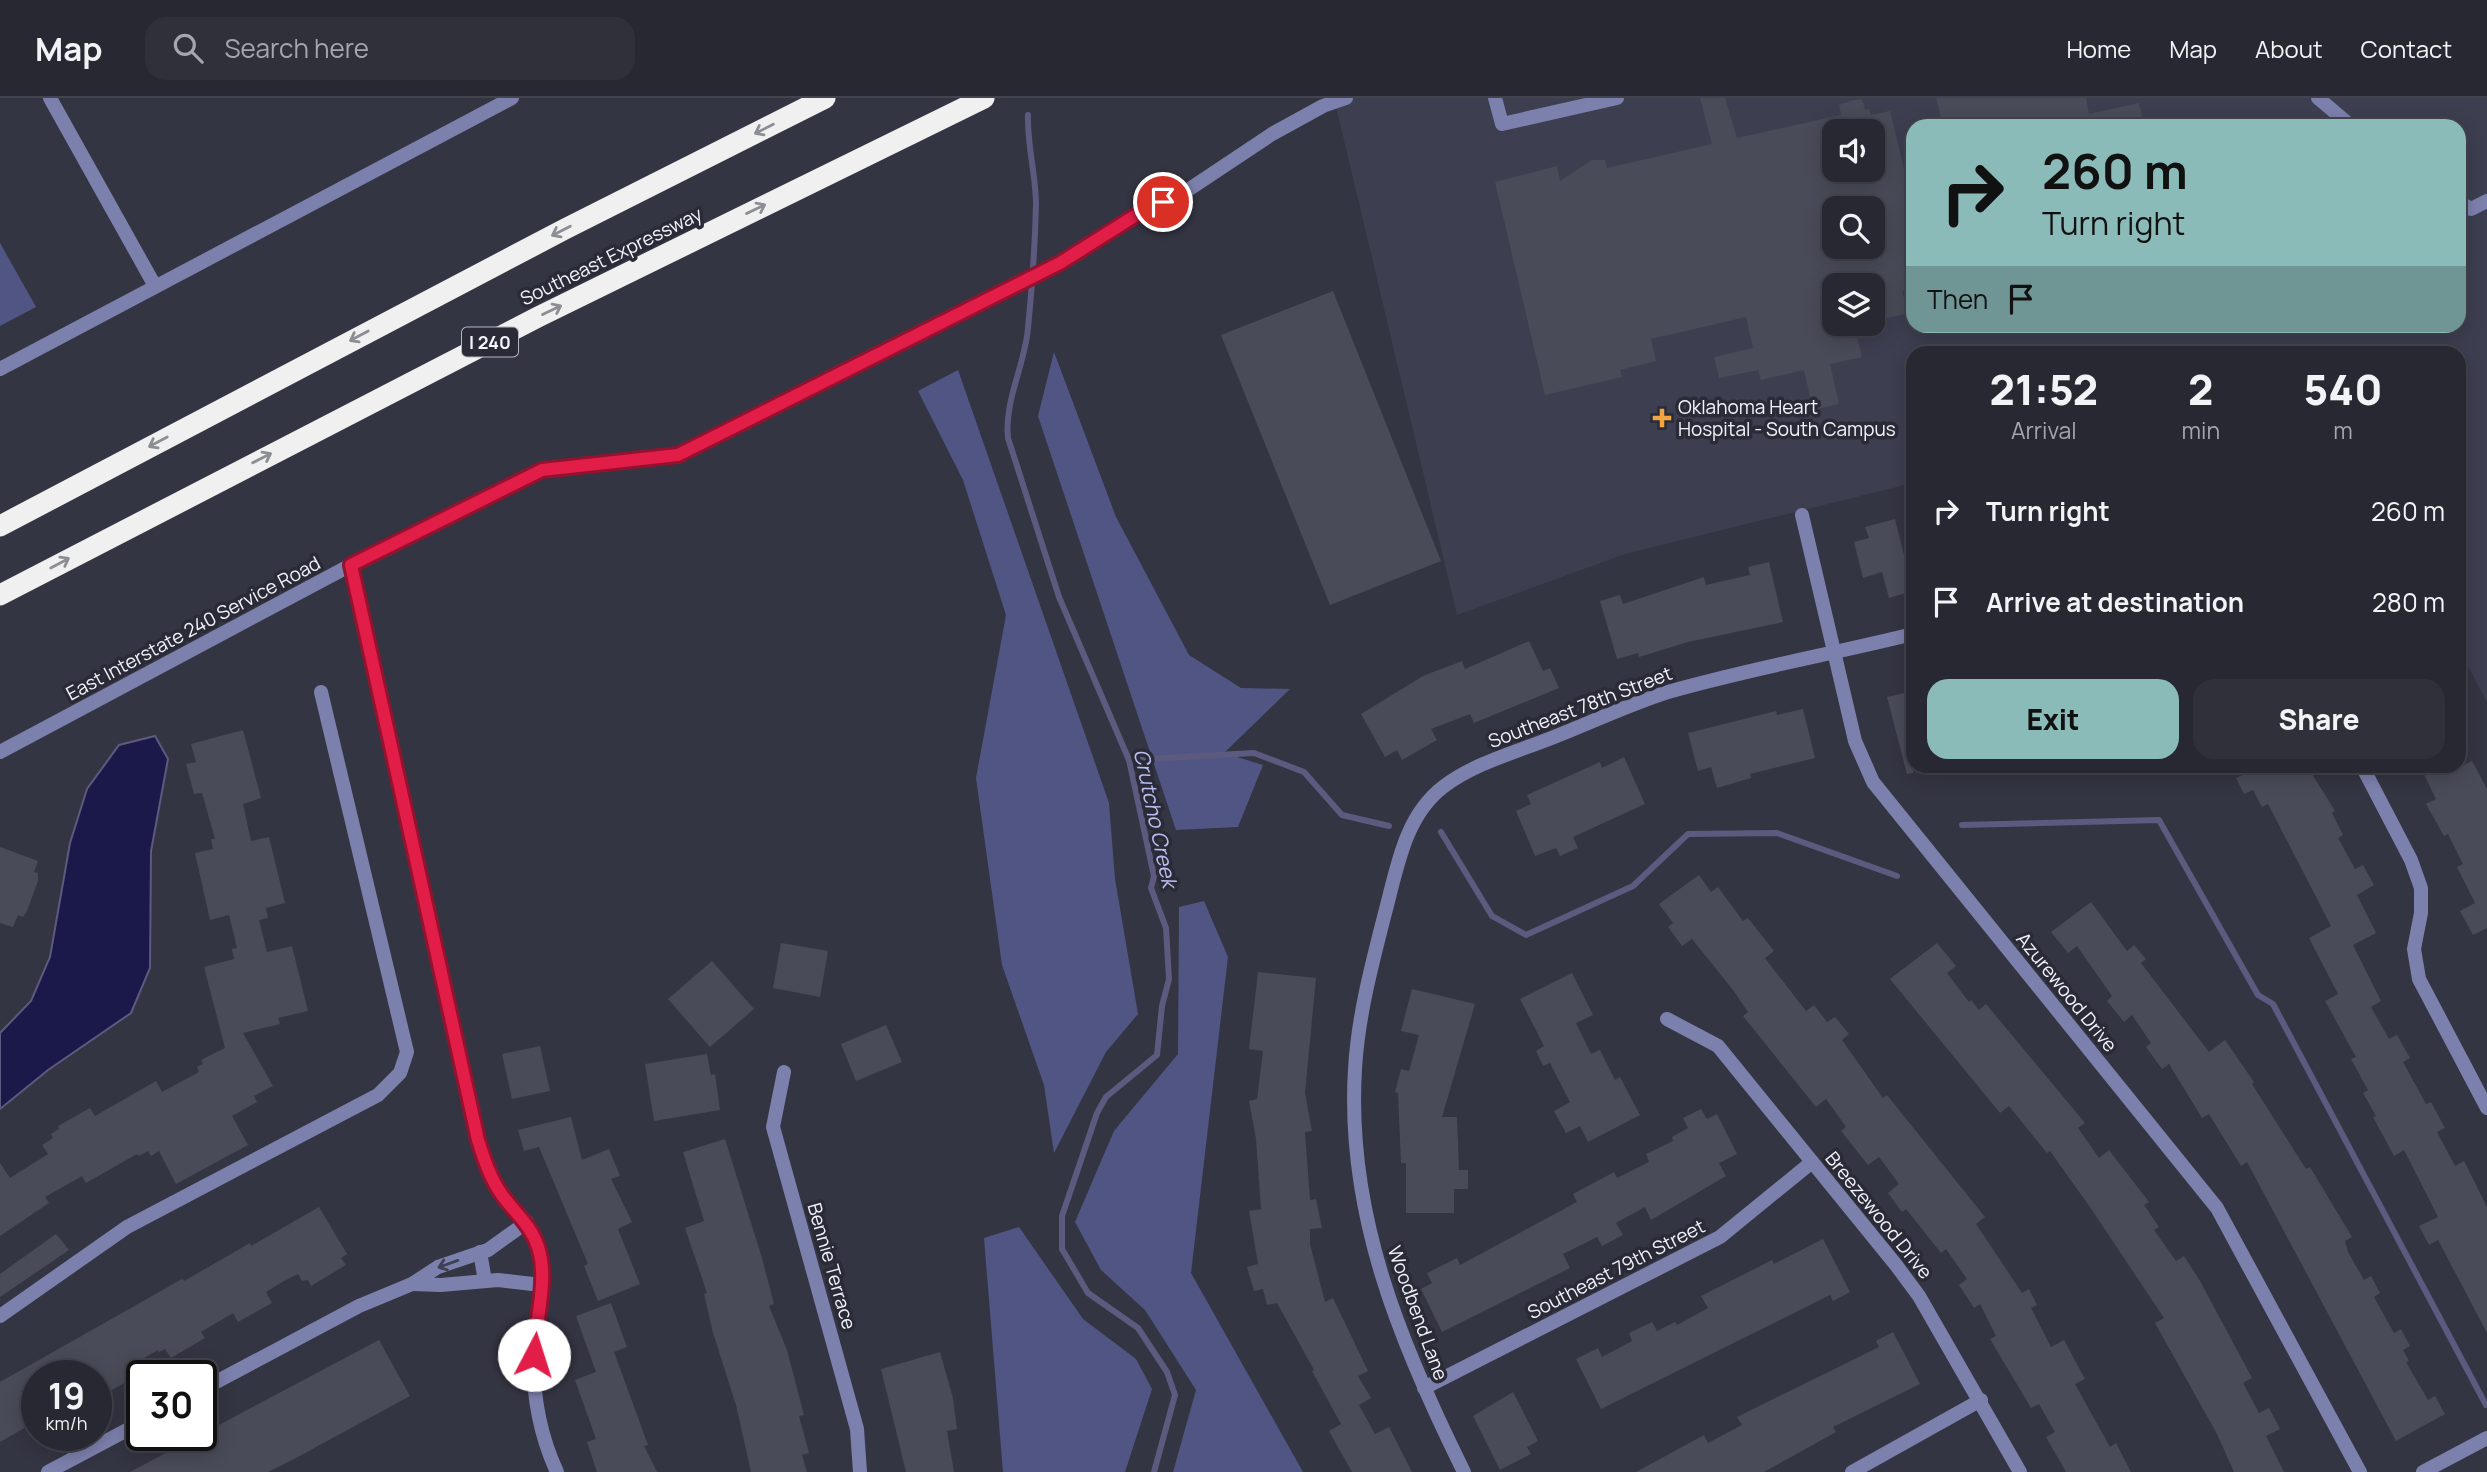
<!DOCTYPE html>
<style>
body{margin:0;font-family:Manrope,sans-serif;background:#2f303a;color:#f1f3f6;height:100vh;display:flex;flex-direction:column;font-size:26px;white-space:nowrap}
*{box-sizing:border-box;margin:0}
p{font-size:23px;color:#a4a6ac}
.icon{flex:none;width:38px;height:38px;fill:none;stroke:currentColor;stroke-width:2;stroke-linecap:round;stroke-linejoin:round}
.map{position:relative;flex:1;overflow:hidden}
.sheet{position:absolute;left:1906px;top:248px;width:560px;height:427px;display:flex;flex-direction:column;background:#272832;border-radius:21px;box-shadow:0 4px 18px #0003,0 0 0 2px #43444d}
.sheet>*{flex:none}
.top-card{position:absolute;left:1906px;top:21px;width:560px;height:214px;border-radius:21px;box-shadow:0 4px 18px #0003,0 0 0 2px #43444d;background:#8bbbb9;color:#111;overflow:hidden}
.tools{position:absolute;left:1822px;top:21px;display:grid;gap:14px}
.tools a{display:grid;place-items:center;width:63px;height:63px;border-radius:14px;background:#272832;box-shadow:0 4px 18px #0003,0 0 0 2px #43444d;font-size:35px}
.speed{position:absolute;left:21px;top:1262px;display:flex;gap:14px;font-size:35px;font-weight:700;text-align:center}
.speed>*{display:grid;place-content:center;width:91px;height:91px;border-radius:50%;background:#272832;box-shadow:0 4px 18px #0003,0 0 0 2px #43444d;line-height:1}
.speed small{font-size:18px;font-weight:400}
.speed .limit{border:4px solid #111;border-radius:10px;background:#fff;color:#111}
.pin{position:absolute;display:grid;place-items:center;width:60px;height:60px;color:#fff;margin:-30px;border:4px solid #fff;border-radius:50%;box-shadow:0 2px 7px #0007}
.me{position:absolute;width:77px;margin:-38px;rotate:5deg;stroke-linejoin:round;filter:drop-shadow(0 0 5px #0008)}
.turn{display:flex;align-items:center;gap:24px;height:147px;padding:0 21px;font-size:32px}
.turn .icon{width:91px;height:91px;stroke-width:2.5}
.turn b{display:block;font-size:49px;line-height:60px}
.then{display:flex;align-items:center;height:66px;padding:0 21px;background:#0003;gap:14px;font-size:26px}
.eta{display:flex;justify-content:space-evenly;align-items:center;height:119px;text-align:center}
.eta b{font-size:42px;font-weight:800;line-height:49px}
.button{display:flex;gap:14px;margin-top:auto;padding:14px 21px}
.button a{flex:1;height:80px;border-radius:21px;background:#8bbbb9;color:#111;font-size:28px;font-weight:800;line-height:80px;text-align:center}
.button a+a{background:#2f303a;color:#f1f3f6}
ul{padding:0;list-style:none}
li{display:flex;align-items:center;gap:21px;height:91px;padding:0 21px}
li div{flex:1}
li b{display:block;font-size:26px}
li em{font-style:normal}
header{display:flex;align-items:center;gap:42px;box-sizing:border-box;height:98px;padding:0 35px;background:#272832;border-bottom:2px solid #43444d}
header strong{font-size:33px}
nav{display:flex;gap:38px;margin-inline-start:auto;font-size:24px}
.search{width:490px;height:63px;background:#2f303a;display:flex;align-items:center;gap:18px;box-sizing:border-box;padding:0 24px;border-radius:21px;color:#a4a6ac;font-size:26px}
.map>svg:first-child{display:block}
.built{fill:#3d3f51;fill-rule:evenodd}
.green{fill:#515584}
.water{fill:#1b194a;stroke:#5c5a7f;stroke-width:2}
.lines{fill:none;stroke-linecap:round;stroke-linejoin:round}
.stream{stroke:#5c5a7f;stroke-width:6}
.building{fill:#494b58;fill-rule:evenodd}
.minor{stroke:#7c80ac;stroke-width:14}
.tertiary{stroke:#7c80ac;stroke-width:14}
.motorway{stroke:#f0f0f0;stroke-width:21}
.oneway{stroke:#8d8e94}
.oneway2{stroke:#3e4054}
.route-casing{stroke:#92132f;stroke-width:18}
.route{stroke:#e11d48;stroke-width:12}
.poi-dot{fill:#f2a541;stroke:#2a2b37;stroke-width:2.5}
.labels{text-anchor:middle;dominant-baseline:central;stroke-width:7;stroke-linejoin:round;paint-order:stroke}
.shield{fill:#2a2b37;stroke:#b6b7c0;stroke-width:2}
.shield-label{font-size:18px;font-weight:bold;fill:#f2f3fb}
.street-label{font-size:19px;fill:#f2f3fb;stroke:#2a2b37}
.poi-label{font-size:19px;fill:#f2f3fb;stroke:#2a2b37;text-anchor:start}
.water-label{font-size:21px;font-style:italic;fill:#b9bff1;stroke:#2a2b37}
</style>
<header>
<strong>Map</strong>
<div class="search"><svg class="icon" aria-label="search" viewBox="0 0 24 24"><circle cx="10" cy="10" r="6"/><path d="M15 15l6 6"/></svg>Search here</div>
<nav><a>Home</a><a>Map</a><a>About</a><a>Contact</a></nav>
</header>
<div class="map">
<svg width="2487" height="1374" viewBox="0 0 2487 1374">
<rect width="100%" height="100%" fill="#343542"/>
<!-- built -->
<path class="built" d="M1334,0h1153v604l-28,-53v-295h-546v129l-288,71 -168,61zM1913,28h546v200h-546zM1834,33h38v39h-38zM1834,110h38v39h-38zM1834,187h38v39h-38z"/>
<!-- green -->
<g class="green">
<path d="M0,145l36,64 -36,19z"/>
<path d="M1054,254l62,165 73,138 52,33 49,1 -66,64 39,12 -25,62 -62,3 -138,-414z"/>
<path d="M958,272l151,433 6,76 23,135 -32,38 -52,101 -10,-68 -42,-120 -26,-187 30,-163 -43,-135 -45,-89z"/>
<path d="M1204,803l24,56 -37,316 112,199h-130l23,-82 -51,-80 -44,-40 -26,-48 39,-91 64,-77 1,-147z"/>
<path d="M1019,1129l64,92 53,40 16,30 -27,83h-122l-19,-234z"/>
</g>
<!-- water -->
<path class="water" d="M155,638l13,23 -17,92 -1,117 -19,45 -83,57 -48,39v-76l31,-32 19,-44 20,-114 17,-54 32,-44z"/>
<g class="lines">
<!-- stream -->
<g class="stream">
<path d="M1028,17c-1,30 8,60 8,90 -1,41 -4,82 -8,123 -3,37 -24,73 -20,110l51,159 70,163 25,116 -3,12 15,40 3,51 -7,27 -5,49 -51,42 -9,16 -35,103v33l26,44 50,35 29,44 8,23 -21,77"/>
<path d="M1129,662l125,-7 50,19 38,43 47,11"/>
<path d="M1962,727l197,-5 99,175 15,9 213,401"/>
<path d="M1441,734l51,84 34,19 107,-49 55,-52 89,-1 120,43"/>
</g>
</g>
<!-- building -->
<g class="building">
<path d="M1700,0h25l12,40 104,-23 -2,-10 14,-5 9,-1 3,11 4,-1 2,6 19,-4 23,95v82l-11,3 6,22 -36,9v-37h-38v39h20l8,33 -32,7 9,40 -26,6 -9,-40 -43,10 -3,-10 -39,8 -5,-21 39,-9 -7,-31 -95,22 5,22 -36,9 2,7 -77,18 -50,-213 62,-16 3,15 32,-21h13l2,8 105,-24zM1834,33h38v39h-38zM1834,110h38v39h-38z"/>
<path d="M1936,0h150l3,16 50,-11 5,23h-201z"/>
<path d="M1333,193l108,270 -111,44 -109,-270z"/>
<path d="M1895,421l18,72 -24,7 -7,-26 -19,6 -9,-36 15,-4 -4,-11z"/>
<path d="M1769,464l14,60 -95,20 -49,15 -1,-4 -21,6 -17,-58 20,-6 3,9 81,-27 2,8 44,-10 -2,-8z"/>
<path d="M1529,543l14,30 7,-3 9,20 -85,35 -4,-9 -39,15 6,11 -35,20 -5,-10 -12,7 -24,-43 62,-38 39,-15 3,8z"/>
<path d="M1913,593v82l-6,1 -20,-77z"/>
<path d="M1803,611l12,49 -65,16 1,4 -34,10 -6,-21 -13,4 -10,-38 88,-22 1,4z"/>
<path d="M243,632l18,68 -18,6 8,37 18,-4 16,66 -19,5 2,10 -9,2 8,32 25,-6 16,65 -30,7 2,6 -37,9 30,53 -19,10 3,6 -25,14 16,29 -72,39 -17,-33 -8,5 -3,-5 -9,5 -2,-2 -51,29 -4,-7 -37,21 4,6 -49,33v-73l10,15 38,-24 -6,-9 11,-7 -2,-4 8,-5 -1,-3 32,-18 5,8 61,-35 6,11 37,-20 -2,-5 6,-3 -2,-4 24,-12 -21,-81 30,-8 -2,-10 5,-1 -8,-33 -19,5 -15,-67 18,-4 -2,-10h4l-13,-46 -8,1 -8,-30 10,-2 -5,-18z"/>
<path d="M1624,659l21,47 -72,33 5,11 -18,8 -4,-8 -21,8 -19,-45 15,-7 -4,-9 73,-33 2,6z"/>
<path d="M2472,663l15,28v139l-14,7 -13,-24 15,-8 -18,-36 6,-3 -15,-30 -4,2 -18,-32 10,-5 -16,-33h42z"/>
<path d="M2240,668h67l28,45 -3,2 11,22 -5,3 17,31 8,-4 11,20 -17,10 19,38 -23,12 28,56 -10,6 18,32 8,-4 13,23 -7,4 23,42 5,-2 14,26 -8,4 18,34 9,-5 23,46v126l-49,-93 -9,5 -10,-19 19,-9 -34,-67 -10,6 -21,-39 3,-1 -13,-23 5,-3 -17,-31 5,-2 -31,-56 13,-7 -29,-56 22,-12 -63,-122 -6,3 -9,-17 -9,4 -8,-16 9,-4z"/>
<path d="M0,749l38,14 -4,11 4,1v8l-11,30 -4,6 -5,-2 -5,12 -13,-4z"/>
<path d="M1699,777l12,17 7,-5 25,34 5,-3 26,33 -9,7 41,53 8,-6 13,17 8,-5 14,17 -7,6 41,58 4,-3 98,122 -9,7 46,69 7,-4 8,16 -6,3 20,39 13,-7 21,39 -10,5 35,63 6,-4 15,29h-65l-20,-35 9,-5 -16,-28 -8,4 -41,-69 6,-3 -16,-32 -6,4 -15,-23 8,-6 -21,-30 -5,4 -35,-44 -4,3 -14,-19 11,-9 -20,-27 -11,8 -27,-34 5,-4 -20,-28 -10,8 -73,-91 5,-4 -15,-22 -41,-51 -10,7 -14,-19 5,-4 -14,-19z"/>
<path d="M2091,804l36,49 7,-6 12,14 -5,4 68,89 16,-12 29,42 -2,2 54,85 4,-2 42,70 -7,4 3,11 16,28 7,-4 9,17 -6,4 20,36 7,-4 9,17 -7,4 6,11 -3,1 22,38 7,-4 10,18 -49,27 -149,-279 -6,4 -32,-52 -7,4 -33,-54 -7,5 -16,-22 5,-4 -19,-28 -8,7 -17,-21 5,-5 -35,-50 -9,7 -17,-21z"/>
<path d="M781,845l47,8 -8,46 -47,-9z"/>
<path d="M1937,845l19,23 -9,7 22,29 2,-2 8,10 7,-6 99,119 -7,5 21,30 10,-8 40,52 -5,3 15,22 -5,3 22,31 8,-5 16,25 52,97 -9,5 16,30 10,-5 11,21 -14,7 18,36h-50l-17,-38 -62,-111 9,-5 -72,-108 -42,-59 -3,2 -38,-47 -9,7 -110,-134z"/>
<path d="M712,863l42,48 -44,38 -42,-48z"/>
<path d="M1258,874l58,6 -11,115 7,38 -7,1 5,68 6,-1 6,29 -12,1v15l15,58 8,-4 35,73 -10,5 13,22 -12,7 16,29 14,-7 23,45h-60l-23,-41 12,-7 -29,-53 2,-1 -37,-67 -10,2 -4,-16 -9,2 -7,-24 11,-3 -9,-53 12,-2 -5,-70 -7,-38 8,-2 6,-48 -14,-2z"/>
<path d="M1572,875l21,42 -17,8 15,31 9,-4 15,30 5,-3 20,38 -52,27 -8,-16 -14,7 -12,-22 16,-9 -20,-39 -7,3 -7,-15 8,-5 -24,-47z"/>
<path d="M1412,891l63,15 -33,113h15l2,53h9v19h-14v24h-48v-50h-5l-3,-70 -3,-1 6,-23 8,2 10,-36 -18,-4z"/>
<path d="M886,927l16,37 -46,19 -15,-37z"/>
<path d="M540,948l10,45 -38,8 -10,-45z"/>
<path d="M707,956l4,21 4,-1 5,36 -66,11 -9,-57z"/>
<path d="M1701,1011l6,10 10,-5 20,40 -18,9 7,13 -75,44 -6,-13 -29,16 7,12 -21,11 -5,-9 -34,17 7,14 -128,64 -21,-43 11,-6 -5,-10 30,-15 3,7 117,-63 -4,-8 41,-22 3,6 32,-16 -3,-8 27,-13 -1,-4 16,-9 -5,-10z"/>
<path d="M571,1019l11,43 27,-11 11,27 -9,3 21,43 -14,7 22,55 -42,17 -14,-35 4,-2 -49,-117 -15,4 -6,-21z"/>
<path d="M725,1041l37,119 12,46 -5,2 18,44 17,65 -5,1 10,37 -7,2 5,17h-56l-15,-67 -23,-72 -9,-39 3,-1 -22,-65 19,-7 -21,-69z"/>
<path d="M319,1109l28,47 -6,4 5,7 -35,21 -3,-6 -6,1 -4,-7 -14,7 -18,11 6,11 -34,19 -5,-9 -32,19 4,6 -34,20 -6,-9 -6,3 -1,-2 -28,16 6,10 -34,20 -6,-9v-11h-59v45l-37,21v-60l182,-103 2,2 66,-38 1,3z"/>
<path d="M56,1136l13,16 -69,47v-23z"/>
<path d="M1823,1141l27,53 -17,9 -3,-6 -229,114 -25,-50 22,-11 4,9 30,-16 -3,-8 23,-11 5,9 18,-9 2,3 31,-17 -7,-12 71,-36 2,4z"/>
<path d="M611,1205l16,44 -13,5 34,93 -4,1 13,26h-60l-10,-30 9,-3 -21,-59 21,-8 -20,-56z"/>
<path d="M1893,1234l27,52 -87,43 3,5 -72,40h-128l68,-37 4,8 34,-18 -5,-8 142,-70 -3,-6z"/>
<path d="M379,1242l31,56 -116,63 -26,13h-138z"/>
<path d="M940,1254l13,46 4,31 -10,2 7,41h-48l-25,-103z"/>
<path d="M1513,1294l25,49 -11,6 4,7 -31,16 -27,-54z"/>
</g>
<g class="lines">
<!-- minor -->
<g class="minor">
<path d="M50,0l105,188"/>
<path d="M1495,0l7,26 115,-26"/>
<path d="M2318,0l33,28"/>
<path d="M2459,104l12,7 16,-8"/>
<path d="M1802,417l53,226 18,41 344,426 143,264"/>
<path d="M351,467l127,576c5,18 12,37 23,53 14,20 33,32 39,57 6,28 -3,58 -6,85 -3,47 3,93 23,136"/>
<path d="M0,654l351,-187 191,-96 136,-14 382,-192 81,-51 44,-20 87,-58 51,-28 23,-8"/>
<path d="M2362,668l49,94 10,28v25l-7,36 5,30 68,129"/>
<path d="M1667,921l51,27 178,219 23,31 101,176"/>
<path d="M784,974l-11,55 84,302 3,43"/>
<path d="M480,1154l5,29"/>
<path d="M412,1186l29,1 57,-5 43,5"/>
<path d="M0,1218l127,-89 251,-132 22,-22 7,-21 -86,-360"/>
<path d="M1424,1290l296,-151 92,-75"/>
<path d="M201,1292l158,-84 53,-22 26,-17 50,-17 39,-28"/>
<path d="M48,1374l94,-50"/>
<path d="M1464,1374c-63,-127 -118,-258 -109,-403 3,-53 17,-105 30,-156 12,-44 19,-96 58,-126 30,-23 70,-34 106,-48 39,-15 78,-34 119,-47 80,-23 164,-38 245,-58"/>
<path d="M1852,1374l129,-72"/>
<path d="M2423,1374l64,-34"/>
</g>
<!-- tertiary -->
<path class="tertiary" d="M0,271l512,-271"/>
<!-- motorway -->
<g class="motorway">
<path d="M0,428l565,-297 260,-131"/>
<path d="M0,497l538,-278 446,-219"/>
</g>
</g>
<!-- one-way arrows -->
<defs><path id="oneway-shaft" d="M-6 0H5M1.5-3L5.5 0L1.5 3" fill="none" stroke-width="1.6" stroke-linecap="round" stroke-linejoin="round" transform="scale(1.75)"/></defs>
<g class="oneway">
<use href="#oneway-shaft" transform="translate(764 31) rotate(153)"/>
<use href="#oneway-shaft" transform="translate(756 111) rotate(-26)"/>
<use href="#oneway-shaft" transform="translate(561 133) rotate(153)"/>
<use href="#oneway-shaft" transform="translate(552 212) rotate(-26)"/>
<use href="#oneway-shaft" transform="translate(359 238) rotate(152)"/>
<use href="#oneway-shaft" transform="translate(158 344) rotate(152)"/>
<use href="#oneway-shaft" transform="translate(262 360) rotate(-27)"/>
<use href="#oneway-shaft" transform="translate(60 465) rotate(-28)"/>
</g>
<use class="oneway2" href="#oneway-shaft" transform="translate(448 1166) rotate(160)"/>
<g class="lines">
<defs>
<path id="route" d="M534,1257c1,-34 15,-75 4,-108 -7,-22 -23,-34 -36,-52 -12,-17 -18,-36 -24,-55l-127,-575 191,-95 136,-15 382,-192 81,-51 22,-10"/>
</defs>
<!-- route casing -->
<use href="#route" class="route-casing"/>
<!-- route -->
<use href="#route" class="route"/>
</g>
<!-- markers -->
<path class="poi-dot" d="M1658.5 309.5h7v7h7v7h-7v7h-7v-7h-7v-7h7z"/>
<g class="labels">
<!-- shield labels -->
<rect class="shield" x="462" y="229.5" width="56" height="29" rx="5"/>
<g class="shield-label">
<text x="490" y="244">I 240</text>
</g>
<!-- street labels -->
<g class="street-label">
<text transform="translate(611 158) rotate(-26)">Southeast Expressway</text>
<text transform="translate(193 530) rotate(-28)">East Interstate 240 Service Road</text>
<text transform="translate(1580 609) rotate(-21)">Southeast 78th Street</text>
<text transform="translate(2067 894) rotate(51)">Azurewood Drive</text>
<text transform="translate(1879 1117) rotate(51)">Breezewood Drive</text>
<text transform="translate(832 1168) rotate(74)">Bennie Terrace</text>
<text transform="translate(1616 1171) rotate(-27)">Southeast 79th Street</text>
<text transform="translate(1418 1215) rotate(70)">Woodbend Lane</text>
</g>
<!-- poi labels -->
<g class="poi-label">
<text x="1678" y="309">Oklahoma Heart<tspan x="1678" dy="22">Hospital - South Campus</tspan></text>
</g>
<!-- water labels -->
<g class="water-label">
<text transform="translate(1156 720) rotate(78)">Crutcho Creek</text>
</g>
</g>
</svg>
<div class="tools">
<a><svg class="icon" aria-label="sound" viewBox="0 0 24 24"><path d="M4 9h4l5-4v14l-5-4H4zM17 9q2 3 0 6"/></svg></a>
<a><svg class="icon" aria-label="search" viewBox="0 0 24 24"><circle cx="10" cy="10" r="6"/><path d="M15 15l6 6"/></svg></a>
<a><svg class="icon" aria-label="layers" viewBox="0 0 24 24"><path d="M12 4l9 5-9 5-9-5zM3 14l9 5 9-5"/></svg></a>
</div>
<div class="speed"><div>19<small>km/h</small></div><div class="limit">30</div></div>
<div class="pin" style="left:1163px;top:104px;background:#d93025"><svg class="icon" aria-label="arrive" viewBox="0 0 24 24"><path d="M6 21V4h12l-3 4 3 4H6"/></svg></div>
<svg class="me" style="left:534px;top:1257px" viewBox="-20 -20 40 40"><circle r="19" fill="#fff"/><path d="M0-13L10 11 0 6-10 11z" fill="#e11d48"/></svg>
<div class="top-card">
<div class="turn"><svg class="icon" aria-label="right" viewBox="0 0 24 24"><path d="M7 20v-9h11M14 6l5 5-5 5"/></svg><div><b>260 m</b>Turn right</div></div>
<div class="then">Then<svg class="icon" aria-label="arrive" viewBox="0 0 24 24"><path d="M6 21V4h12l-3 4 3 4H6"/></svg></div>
</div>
<section class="sheet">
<div class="eta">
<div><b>21:52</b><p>Arrival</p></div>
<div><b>2</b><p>min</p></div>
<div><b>540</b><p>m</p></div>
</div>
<ul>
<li><svg class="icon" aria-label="right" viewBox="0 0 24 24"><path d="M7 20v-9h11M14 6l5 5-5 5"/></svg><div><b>Turn right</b></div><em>260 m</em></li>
<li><svg class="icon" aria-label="arrive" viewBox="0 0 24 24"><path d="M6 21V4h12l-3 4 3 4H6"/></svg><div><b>Arrive at destination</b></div><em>280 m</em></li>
</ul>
<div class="button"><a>Exit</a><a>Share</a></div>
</section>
</div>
